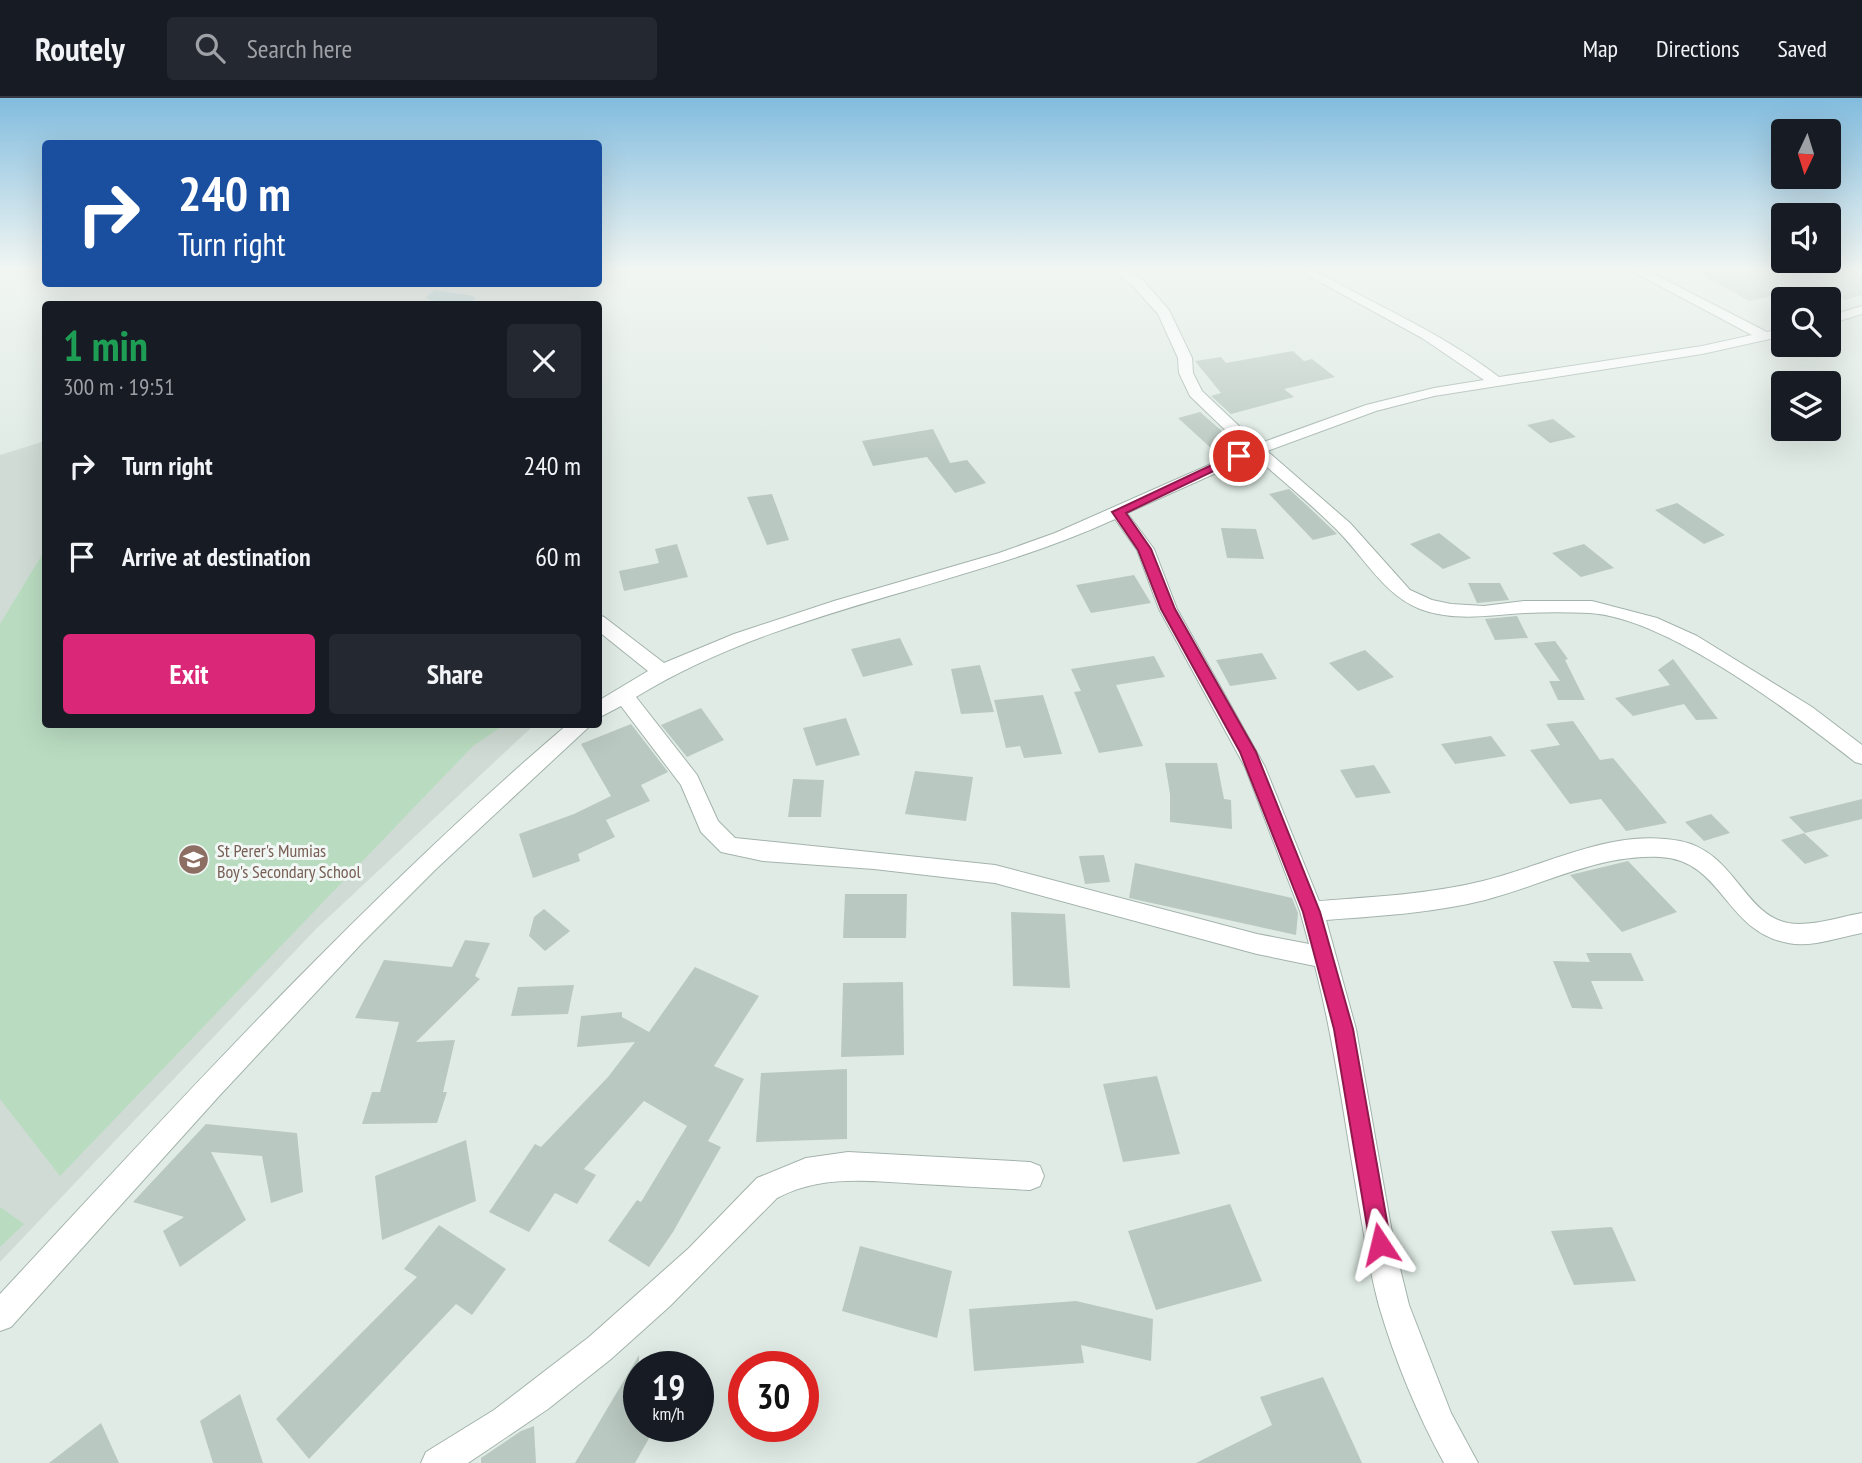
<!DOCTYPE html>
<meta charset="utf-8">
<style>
body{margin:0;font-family:"PT Sans Narrow",sans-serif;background:#242831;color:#f1f3f6;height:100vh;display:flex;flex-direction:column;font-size:26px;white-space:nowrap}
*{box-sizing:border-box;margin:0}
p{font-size:23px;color:#9ea1a6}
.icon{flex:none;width:38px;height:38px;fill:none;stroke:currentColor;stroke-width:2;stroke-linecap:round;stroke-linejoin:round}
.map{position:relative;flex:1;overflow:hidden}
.details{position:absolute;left:42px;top:203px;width:560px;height:427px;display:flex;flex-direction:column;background:#171b24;border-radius:7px;box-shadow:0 7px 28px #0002}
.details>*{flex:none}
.guide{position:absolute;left:42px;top:42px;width:560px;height:147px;border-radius:7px;box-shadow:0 7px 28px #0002;background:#1a4fa0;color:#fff;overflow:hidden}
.needle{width:46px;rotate:184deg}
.controls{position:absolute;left:1771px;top:21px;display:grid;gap:14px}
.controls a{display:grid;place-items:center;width:70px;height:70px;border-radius:7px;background:#171b24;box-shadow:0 7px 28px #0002;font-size:35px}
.speed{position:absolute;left:623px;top:1253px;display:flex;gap:14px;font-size:35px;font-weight:700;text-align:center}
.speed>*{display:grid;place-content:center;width:91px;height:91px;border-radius:50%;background:#171b24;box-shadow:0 7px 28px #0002;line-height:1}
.speed small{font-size:18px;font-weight:400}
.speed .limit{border:10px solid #d22;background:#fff;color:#111}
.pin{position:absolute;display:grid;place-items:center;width:60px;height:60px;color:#fff;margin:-30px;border:4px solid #fff;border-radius:50%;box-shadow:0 2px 7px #0007}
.me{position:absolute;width:77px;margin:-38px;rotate:350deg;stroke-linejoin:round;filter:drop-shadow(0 0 5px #0008)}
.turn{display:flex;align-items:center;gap:24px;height:147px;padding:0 21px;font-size:32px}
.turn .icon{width:91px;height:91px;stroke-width:2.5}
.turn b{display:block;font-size:49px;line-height:60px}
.round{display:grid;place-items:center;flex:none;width:74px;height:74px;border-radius:7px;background:#242831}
.headline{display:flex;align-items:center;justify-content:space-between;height:119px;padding:0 21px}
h1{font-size:42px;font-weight:700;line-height:52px;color:#1e9e55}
.action{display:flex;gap:14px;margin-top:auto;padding:14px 21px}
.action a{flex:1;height:80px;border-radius:7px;background:#db2777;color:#fff;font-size:28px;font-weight:700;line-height:80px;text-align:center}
.action a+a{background:#242831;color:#f1f3f6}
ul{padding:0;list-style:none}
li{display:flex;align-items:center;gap:21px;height:91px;padding:0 21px}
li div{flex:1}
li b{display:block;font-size:26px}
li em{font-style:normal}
header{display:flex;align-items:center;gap:42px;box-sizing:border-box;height:98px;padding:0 35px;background:#171b24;border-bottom:2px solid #363941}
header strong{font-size:33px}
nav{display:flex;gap:38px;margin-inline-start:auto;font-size:24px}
.search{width:490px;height:63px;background:#242831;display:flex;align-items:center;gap:18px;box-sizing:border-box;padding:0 24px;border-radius:7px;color:#9ea1a6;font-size:26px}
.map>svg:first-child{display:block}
.built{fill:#cfdbd4}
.green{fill:#b9dcc0}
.water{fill:#89c9cf}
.building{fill:#b9c8c1}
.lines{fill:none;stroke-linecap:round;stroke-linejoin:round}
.minor-casing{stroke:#a3b3ac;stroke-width:2}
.minor{fill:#fff;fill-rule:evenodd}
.route{fill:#db2777;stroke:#8e194d;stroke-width:2}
.labels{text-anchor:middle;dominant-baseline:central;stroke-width:6;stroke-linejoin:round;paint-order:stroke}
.education-label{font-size:18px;fill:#785e54;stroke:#f1f7f4;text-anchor:start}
</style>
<header>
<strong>Routely</strong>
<div class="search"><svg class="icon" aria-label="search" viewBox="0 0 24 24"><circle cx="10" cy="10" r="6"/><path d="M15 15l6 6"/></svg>Search here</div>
<nav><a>Map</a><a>Directions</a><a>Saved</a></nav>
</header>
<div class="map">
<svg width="1862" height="1365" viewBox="0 0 1862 1365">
<rect width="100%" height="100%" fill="#e0ebe5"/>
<!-- built -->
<path class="built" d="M45,343l1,283 488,1 -218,204 -316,333v-807z"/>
<!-- green -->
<g class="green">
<path d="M45,452l1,174 458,1 -31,21 -413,430 -60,-77v-475z"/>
<path d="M0,1109l24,17 -24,23z"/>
</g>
<!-- water -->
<path class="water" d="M434,192l38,6 4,2c-12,11 -32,4 -46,2l-4,-3z"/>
<!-- building -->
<g class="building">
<path d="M1693,172h166v5h3v20l-17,5 -28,-14 -68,15z"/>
<path d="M1293,253l11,10 8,-2 23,18 -51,12 10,8 -63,17 -20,-18 10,-3 -26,-32 26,-4 5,6z"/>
<path d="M1200,314l29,25 6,6 -23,6 -34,-31z"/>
<path d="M1553,321l23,18 -26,6 -23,-18z"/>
<path d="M933,331l17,34 17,-3 19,23 -31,10 -28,-36 -54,9 -11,-25z"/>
<path d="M1289,391l26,24 22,21 -24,6 -44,-46z"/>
<path d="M772,396l17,46 -22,5 -20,-48z"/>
<path d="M1677,405l48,32 -21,9 -49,-34z"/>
<path d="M1221,430l35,1 8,30 -37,-1z"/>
<path d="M1439,435l32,25 -28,11 -33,-25z"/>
<path d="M677,446l11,33 -64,14 -5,-20 40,-8 -4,-14z"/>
<path d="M1584,446l30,24 -33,9 -29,-24z"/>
<path d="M1134,477l17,28 -60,10 -15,-28z"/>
<path d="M1468,485h32l9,17 -32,3z"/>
<path d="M1517,518l11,22 -33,2 -10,-21z"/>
<path d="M900,540l13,27 -50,12 -12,-28z"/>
<path d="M1555,543l13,18 -3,1 20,40h-27l-9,-19h11l-26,-38z"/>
<path d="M1365,552l29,27 -36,14 -29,-28z"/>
<path d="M1262,555l15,26 -47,7 -14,-26z"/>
<path d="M1154,558l11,21 -49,8 27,61 -44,7 -25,-61 7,-1 -10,-22z"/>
<path d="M1673,561l45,60 -22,1 -12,-16 -51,12 -18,-18 55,-13 -12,-15z"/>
<path d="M980,567l14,47 -33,2 -10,-45z"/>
<path d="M1043,597l19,59 -38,4 -4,-12 -14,2 -12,-48z"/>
<path d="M701,610l23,32 -37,17 -26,-32z"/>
<path d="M846,620l14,37 -44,11 -13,-38z"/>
<path d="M1573,623l27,39 13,-2 54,65 -41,8 -25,-32 -31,5 -40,-54 30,-5 -14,-21z"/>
<path d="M631,626l37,48 -27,13 9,16 -44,19 9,17 -37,17 2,7 -47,17 -14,-44 55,-20 37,-18 -30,-52z"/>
<path d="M1491,638l15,20 -51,8 -14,-20z"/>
<path d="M1165,665h52l7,36 7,1 1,29 -62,-7v-28z"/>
<path d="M1374,667l17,28 -35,5 -16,-28z"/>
<path d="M915,673l58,6 -7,44 -61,-7z"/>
<path d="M793,681l31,1 -3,37h-33z"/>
<path d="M1862,701v20l-57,14 -16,-16z"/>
<path d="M1711,716l19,19 -26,8 -19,-19z"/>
<path d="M1804,735l25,23 -24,8 -24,-24z"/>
<path d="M1104,757l6,27 -25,2 -6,-28z"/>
<path d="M1628,763l49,51 -55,20 -52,-57z"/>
<path d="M1135,765l157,35 6,15 -2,22 -167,-37z"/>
<path d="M845,796h62l-1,44h-63z"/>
<path d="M544,811l26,22 -25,20 -16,-15 5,-19z"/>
<path d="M1011,814l54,2 5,74 -57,-2z"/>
<path d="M465,842l25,3 -15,33 5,3 -64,63 39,-2 -12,52h4l-10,31 -75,1 10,-32h8l19,-70 -44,-4 29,-58 68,7z"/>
<path d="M1586,855h45l13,28h-53l12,28 -31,-1 -19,-47 37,1z"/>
<path d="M695,869l64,29 -45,70 30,13 -36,62 13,6 -48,85 -24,35 -41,-26 29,-41 4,2 46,-76 -43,-25 -60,68 12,6 -19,29 -22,-11 -26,39 -40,-20 46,-68 6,3 67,-70 27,-35 -58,5 4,-31 41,-4v5l27,15z"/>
<path d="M903,884l1,73 -63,2 2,-74z"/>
<path d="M574,887l-6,29 -57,2 7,-29z"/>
<path d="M847,971v70l-91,3 5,-69z"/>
<path d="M1157,978l23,78 -57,8 -20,-78z"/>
<path d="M206,1026l91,9 6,59 -32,11 -9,-47 -51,-4 35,68 -66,47 -17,-36 21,-14 -51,-15z"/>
<path d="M466,1042l10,61 -94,39 -7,-64z"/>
<path d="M1230,1106l32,77 -106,29 -28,-79z"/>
<path d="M439,1127l67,44 -34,46 -16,-11 -147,155 -33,-40 141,-142 -13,-8z"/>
<path d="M1612,1129l24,54 -62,4 -23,-54z"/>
<path d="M860,1148l92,25 -15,67 -95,-27z"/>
<path d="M1076,1203l77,18 -2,42 -70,-16 3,18 -110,8 -5,-62z"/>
<path d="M639,1257v71h17l-21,37h-60z"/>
<path d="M1323,1279l39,86h-166l76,-38 -12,-28z"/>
<path d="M240,1296l23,69h-50l-13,-42z"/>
<path d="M101,1325l18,40h-70z"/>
<path d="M534,1328l2,37h-55v-5l40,-27z"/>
</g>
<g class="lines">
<defs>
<g id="minor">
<path d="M1113,172h14l15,9 27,31 23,48 1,15 9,18 56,53 108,-39 68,-17 50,-8 -62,-42 -124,-68h15c63,35 129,63 186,107l203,-31 50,-11 -122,-65h16l121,62 16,-4v8l-81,18 -268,42 -58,15 -109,40 83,72 60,67 22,10 19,4 33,2 40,-5h68l65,17 40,18 115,71 50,38v19l-7,-2c-61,-48 -189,-145 -266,-149 -21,-1 -43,-1 -64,0 -35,2 -70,9 -105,-4 -36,-14 -56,-52 -83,-79 -26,-26 -55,-50 -83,-74l-127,57 27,36 23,60 88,158 54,134c55,-4 111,-7 164,-20 65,-16 129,-53 197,-40 55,11 63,73 108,82 24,4 51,-6 74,-10v20c-23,4 -50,15 -74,10 -64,-12 -65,-83 -128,-86 -61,-3 -117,28 -175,43 -52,13 -106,16 -159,20l30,109 38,215 15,61 42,108 27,50h-34c-27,-49 -49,-103 -65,-157 -11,-41 -17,-84 -24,-125 -12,-72 -22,-144 -40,-215l-58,-12 -262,-71 -121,-14 -111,-8 -42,-9 -20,-20 -20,-47 -60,-79 -23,12v-17l50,-30 -50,-40v-16l6,2 60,46 70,-29 100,-33 165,-48 56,-20 190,-84 -55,-53 -11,-23 -1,-15 -20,-44 -26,-29zM1115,421l22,31 22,59 86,158 55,144 9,33 -52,-10 -262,-69 -260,-27 -17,-17 -21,-46 -61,-78c146,-90 324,-107 479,-178z"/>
<path d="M1862,208v8l-33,10v-8z"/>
<path d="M568,626h24l-156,145 -74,74 -142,152 -209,232 -11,4v-37c183,-197 363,-395 568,-570z"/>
<path d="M848,1054l182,10 10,4 4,10 -4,10 -10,4c-36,-2 -73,-4 -109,-6 -50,-3 -99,-10 -144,14l-107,108 -59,53 -63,50 -80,54h-47l5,-11 68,-42 95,-73 100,-89 68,-70 49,-20z"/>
</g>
</defs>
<!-- minor casing -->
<use href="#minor" class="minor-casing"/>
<!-- minor -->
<use href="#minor" class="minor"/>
</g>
<!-- sky -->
<linearGradient id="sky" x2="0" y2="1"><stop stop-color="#82bcde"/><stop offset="0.47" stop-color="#f1f6f3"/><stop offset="1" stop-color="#f1f6f3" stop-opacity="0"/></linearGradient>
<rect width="1862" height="363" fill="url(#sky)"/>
<!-- route -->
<path class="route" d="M1235,356l10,2 -119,57 25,36 24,60 81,143 64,160 33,117 38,215 -3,8 -8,3 -7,-3 -3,-8 -36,-215 -31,-117 -63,-160 -79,-143 -23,-59 -26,-38z"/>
<!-- icons -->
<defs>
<symbol id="school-disc" viewBox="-11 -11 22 22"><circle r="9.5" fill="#8d6e63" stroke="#f1f7f4"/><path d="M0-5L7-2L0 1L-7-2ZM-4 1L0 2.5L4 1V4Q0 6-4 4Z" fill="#fff"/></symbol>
</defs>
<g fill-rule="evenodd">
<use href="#school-disc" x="176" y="744" width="35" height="35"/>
</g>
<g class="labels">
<!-- education labels -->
<g class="education-label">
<text x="217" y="752">St Perer's Mumias<tspan x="217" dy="21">Boy's Secondary School</tspan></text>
</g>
</g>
</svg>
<div class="controls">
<a><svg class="needle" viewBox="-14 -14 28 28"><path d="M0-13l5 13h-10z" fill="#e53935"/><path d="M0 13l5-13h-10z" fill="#9ea1a6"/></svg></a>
<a><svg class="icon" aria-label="sound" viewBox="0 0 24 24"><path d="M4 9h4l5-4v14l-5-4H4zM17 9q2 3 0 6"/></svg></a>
<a><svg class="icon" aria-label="search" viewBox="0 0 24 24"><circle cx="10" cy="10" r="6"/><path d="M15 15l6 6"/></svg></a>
<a><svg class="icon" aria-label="layers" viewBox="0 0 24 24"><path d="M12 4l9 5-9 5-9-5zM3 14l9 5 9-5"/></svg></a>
</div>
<div class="speed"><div>19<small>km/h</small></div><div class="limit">30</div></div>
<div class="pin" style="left:1239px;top:358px;background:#d93025"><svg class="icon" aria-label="arrive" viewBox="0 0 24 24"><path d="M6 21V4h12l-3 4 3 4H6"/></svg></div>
<svg class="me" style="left:1380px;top:1146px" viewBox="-20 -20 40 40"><path d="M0-17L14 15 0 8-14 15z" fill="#db2777" stroke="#fff" stroke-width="4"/></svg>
<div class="guide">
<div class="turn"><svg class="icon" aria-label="right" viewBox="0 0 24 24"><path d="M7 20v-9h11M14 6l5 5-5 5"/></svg><div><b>240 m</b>Turn right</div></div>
</div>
<section class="details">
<div class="headline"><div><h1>1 min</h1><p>300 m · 19:51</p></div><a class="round"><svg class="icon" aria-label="close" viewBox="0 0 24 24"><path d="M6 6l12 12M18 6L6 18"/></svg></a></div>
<ul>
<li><svg class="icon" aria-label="right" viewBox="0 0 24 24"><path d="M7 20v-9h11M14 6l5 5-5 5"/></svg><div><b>Turn right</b></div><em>240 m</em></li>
<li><svg class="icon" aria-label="arrive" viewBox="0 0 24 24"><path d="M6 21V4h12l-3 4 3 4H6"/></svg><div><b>Arrive at destination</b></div><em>60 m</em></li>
</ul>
<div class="action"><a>Exit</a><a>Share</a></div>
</section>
</div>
